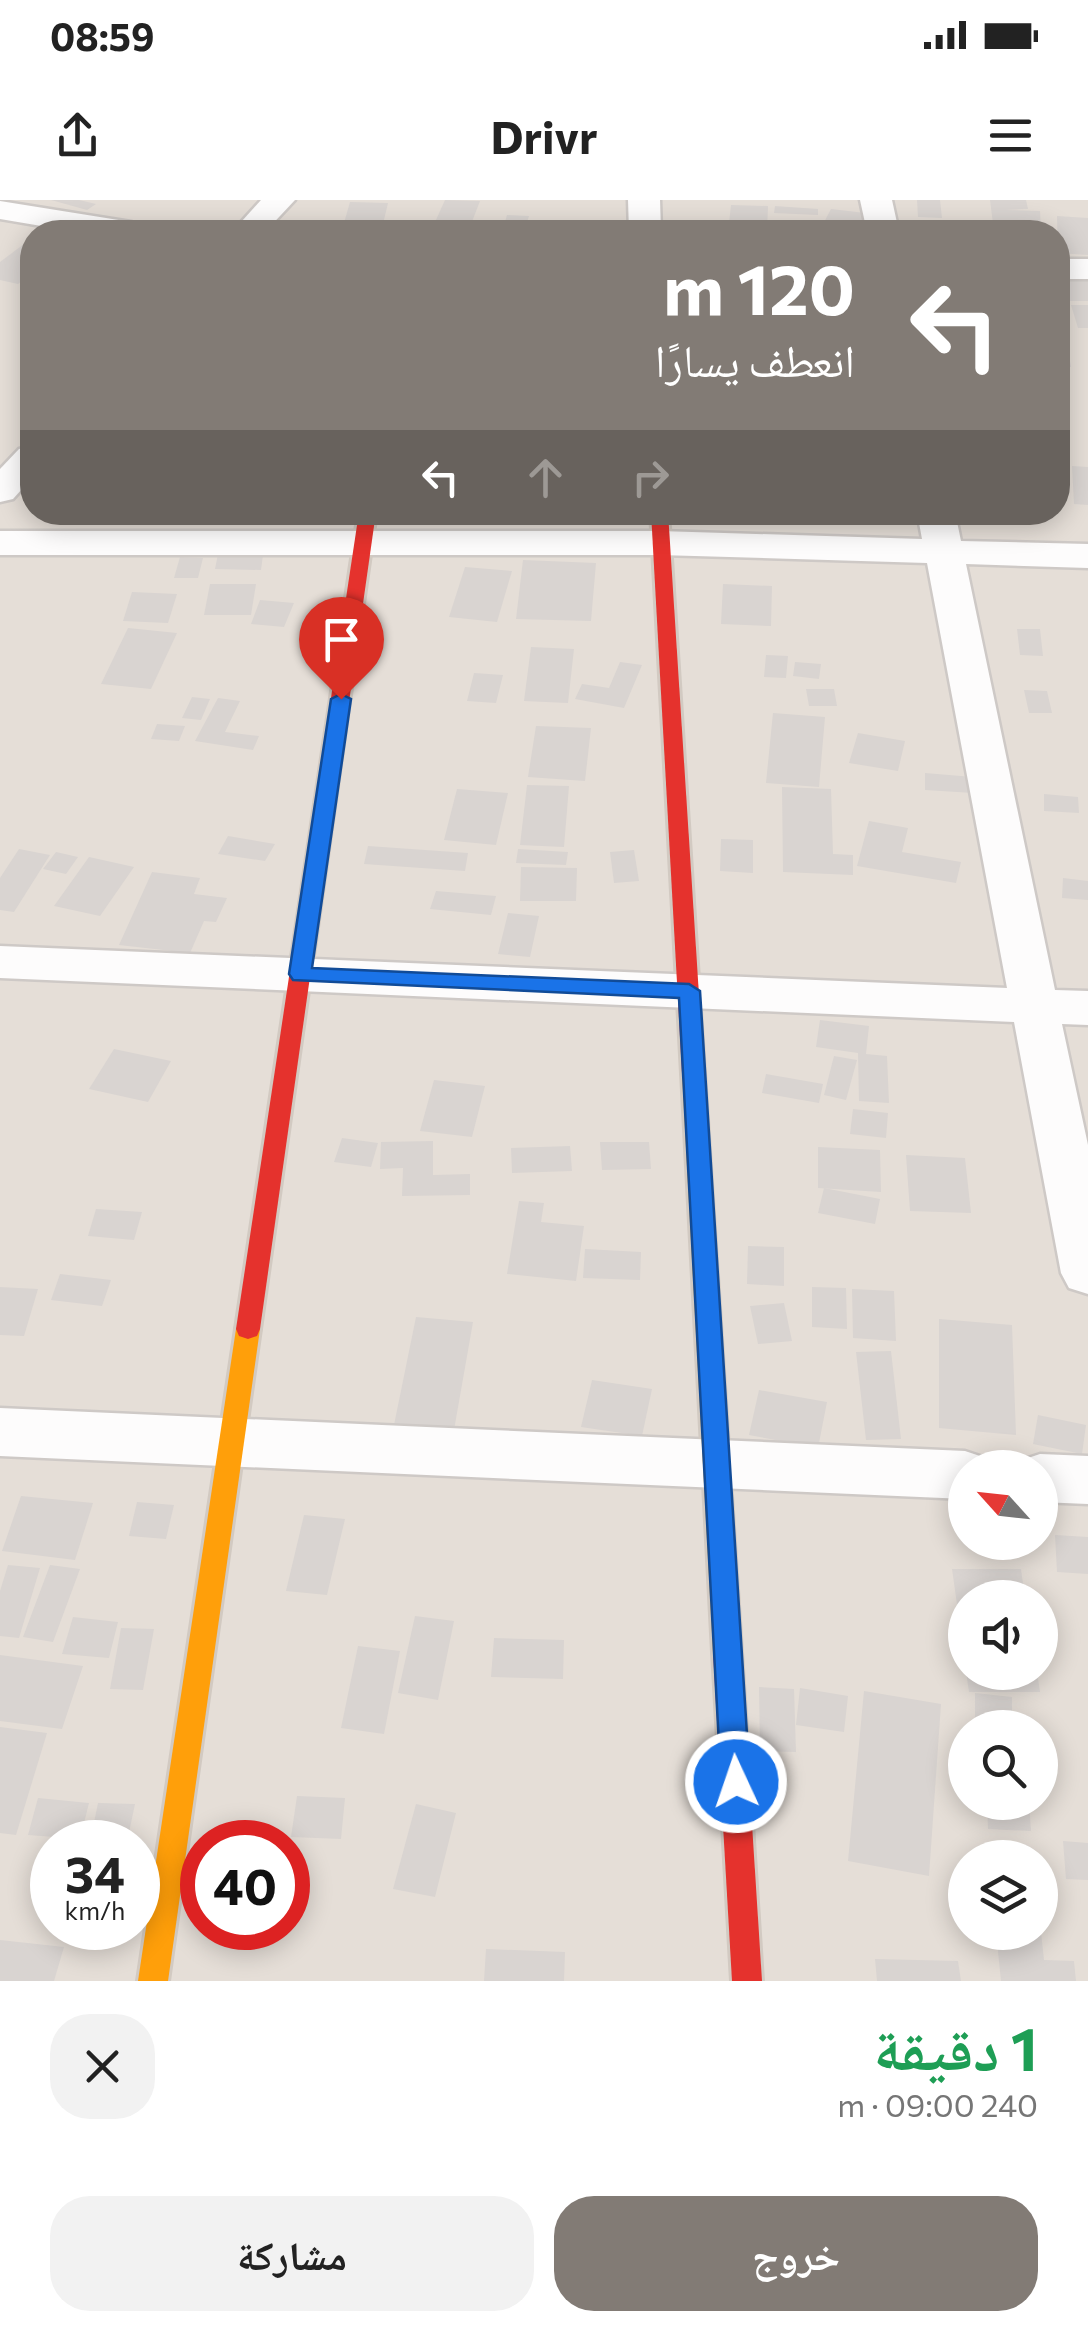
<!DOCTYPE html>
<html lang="ar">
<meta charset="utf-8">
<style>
body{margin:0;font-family:Commissioner,"Noto Naskh Arabic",sans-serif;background:#f2f2f2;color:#222;direction:rtl;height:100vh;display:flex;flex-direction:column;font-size:38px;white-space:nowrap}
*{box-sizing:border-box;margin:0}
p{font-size:32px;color:#767676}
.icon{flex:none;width:55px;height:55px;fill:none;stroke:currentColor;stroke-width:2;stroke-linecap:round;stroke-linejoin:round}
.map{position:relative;height:1781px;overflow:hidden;direction:ltr}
.sheet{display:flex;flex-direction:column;background:#fff;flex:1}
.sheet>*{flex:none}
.guide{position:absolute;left:20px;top:20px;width:1050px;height:305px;border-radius:40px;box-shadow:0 5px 25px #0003;direction:rtl;background:#827b75;color:#fff;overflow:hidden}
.needle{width:65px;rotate:297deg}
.tools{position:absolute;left:948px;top:1250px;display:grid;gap:20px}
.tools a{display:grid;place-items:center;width:110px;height:110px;border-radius:50%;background:#fff;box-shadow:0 5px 25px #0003;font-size:50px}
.speed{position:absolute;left:30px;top:1620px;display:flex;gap:20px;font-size:50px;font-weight:700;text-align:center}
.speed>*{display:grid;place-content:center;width:130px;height:130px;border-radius:50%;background:#fff;box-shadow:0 5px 25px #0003;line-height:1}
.speed small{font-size:25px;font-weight:400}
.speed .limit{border:15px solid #d22;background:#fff;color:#111}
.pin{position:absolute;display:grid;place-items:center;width:85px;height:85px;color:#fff;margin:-102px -42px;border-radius:50% 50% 50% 0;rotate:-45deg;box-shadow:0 0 10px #0007}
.pin .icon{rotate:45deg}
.me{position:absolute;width:110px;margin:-55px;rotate:357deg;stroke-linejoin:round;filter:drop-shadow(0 0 8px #0008)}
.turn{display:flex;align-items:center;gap:35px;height:210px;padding:0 50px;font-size:45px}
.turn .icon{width:130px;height:130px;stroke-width:2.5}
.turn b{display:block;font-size:70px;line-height:85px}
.lanes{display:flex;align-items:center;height:95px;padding:0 50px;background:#0003;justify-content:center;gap:50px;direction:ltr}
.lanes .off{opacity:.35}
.round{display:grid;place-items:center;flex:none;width:105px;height:105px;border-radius:40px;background:#f2f2f2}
.headline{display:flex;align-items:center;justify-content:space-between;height:170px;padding:0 50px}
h1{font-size:60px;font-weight:700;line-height:75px;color:#1e9e55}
.button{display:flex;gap:20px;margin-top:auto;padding:20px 50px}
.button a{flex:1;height:115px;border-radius:40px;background:#827b75;color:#fff;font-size:40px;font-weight:700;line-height:115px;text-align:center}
.button a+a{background:#f2f2f2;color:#222}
.status{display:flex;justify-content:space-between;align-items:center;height:70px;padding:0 50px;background:#fff;direction:ltr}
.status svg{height:28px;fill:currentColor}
header{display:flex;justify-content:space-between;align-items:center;height:130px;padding:0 50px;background:#fff;font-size:45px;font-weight:700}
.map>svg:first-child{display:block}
.residential{fill:#e5ded7;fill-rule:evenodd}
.building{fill:#d9d4d1}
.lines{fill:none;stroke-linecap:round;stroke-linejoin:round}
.street-casing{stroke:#cec9c6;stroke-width:5}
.slow-casing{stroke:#d2cac2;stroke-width:6}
.jam-casing{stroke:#d2cac2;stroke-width:6}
.street{fill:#fdfcfc;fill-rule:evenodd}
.slow{fill:#ff9f0a;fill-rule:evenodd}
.jam{fill:#e5322d;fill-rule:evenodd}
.route{fill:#1a73e8;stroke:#114b97;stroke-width:2.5}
</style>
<div class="status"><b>08:59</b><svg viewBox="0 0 49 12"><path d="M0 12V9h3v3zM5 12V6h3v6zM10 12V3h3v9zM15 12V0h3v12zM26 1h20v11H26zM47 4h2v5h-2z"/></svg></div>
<header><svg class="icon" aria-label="menu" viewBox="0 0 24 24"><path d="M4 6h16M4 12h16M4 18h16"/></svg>Drivr<svg class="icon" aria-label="share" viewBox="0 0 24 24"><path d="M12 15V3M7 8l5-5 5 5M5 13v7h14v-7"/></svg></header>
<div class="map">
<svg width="1088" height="1781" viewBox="0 0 1088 1781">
<rect width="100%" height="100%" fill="#f1edea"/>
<!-- residential -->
<path class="residential" d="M0,0h1088v1781h-1088zM32,32h1026v280h-1026zM965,1268h75v74h-75zM965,1398h75v74h-75zM965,1528h75v74h-75zM52,1642h86v86h-86zM202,1642h86v86h-86zM965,1658h75v74h-75z"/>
<!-- building -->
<g class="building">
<path d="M51,0h28l17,4 -9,6z"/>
<path d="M445,0l35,1 -12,31 -37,-1z"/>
<path d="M917,0h23l2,18 -24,-1z"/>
<path d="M990,0h36l2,9 -23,1 35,1 1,21h-47z"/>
<path d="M350,2l38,1 -5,21 -39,-1z"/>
<path d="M731,5l37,1 -1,26h-39z"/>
<path d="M775,6l43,3v6l-44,-2z"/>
<path d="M831,9l34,4 -9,19 -36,-2z"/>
<path d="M507,15l22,1 -4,13h-22z"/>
<path d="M1057,16l31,2v37l-30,-2z"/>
<path d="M32,38v35l-14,11 -18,-4v-18z"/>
<path d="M1088,77v24h-18l-8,-23z"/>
<path d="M1071,105h17v23h-10z"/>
<path d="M1058,125l6,1 7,41h-13z"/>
<path d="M1072,266l16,1v38l-14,-1z"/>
<path d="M218,354l45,1 -2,15 -46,-1z"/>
<path d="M180,357l23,1 -5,20h-24z"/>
<path d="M523,360l73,3 -5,58 -75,-2z"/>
<path d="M465,367l47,4 -15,51 -48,-5z"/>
<path d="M210,384h46l-5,31h-47z"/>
<path d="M723,384l49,2 -1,40 -50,-2z"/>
<path d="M132,392l45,2 -9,29 -45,-2z"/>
<path d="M260,400l34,3 -10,24 -33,-3z"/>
<path d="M128,428l49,5 -26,56 -50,-5z"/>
<path d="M1017,429h23l3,27 -23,-1z"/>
<path d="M531,447l43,2 -6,54 -44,-2z"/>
<path d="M766,455l22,1 -2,22 -22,-1z"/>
<path d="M620,462l22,3 -18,43 -49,-9 7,-15 27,4z"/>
<path d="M795,462l26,2 -2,15 -26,-3z"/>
<path d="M474,473l29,2 -7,28 -29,-2z"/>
<path d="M806,489h28l3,17h-28z"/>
<path d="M1024,490l23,1 5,22h-23z"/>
<path d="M192,497l18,2 -9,21 -19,-2z"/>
<path d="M218,498l22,3 -15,31 34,4 -6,14 -58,-9z"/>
<path d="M773,513l52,4 -6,70 -53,-4z"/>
<path d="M157,524l28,2 -6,15 -28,-2z"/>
<path d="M536,526l55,2 -6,53 -57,-4z"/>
<path d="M858,533l47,8 -7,30 -49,-8z"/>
<path d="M925,573l48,4v16l-48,-3z"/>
<path d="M527,585l42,1 -5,61 -44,-2z"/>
<path d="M782,587l49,2 2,65 20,1v20l-70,-3z"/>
<path d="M457,589l51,4 -12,52 -52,-5z"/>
<path d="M1044,594l34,3 1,16 -35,-2z"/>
<path d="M869,621l39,7 -6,24 59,10 -5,21 -99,-17z"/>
<path d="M228,636l47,8 -10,17 -47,-7z"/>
<path d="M721,639l32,1v33l-33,-2z"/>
<path d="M368,646l100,7 -3,18 -101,-7z"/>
<path d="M19,649l31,6 -36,57 -14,-2v-32z"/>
<path d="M518,649l50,3 -2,13 -50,-2z"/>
<path d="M634,650l5,31 -25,2 -4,-31z"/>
<path d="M56,652l22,5 -12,17 -23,-5z"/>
<path d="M89,657l45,10 -34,49 -46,-10z"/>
<path d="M521,667l56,1 -1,33h-56z"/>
<path d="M152,672l48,6 -6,16 33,4 -11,24 -12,-1 -14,32 -71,-8z"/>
<path d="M1063,678l25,3v19l-26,-2z"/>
<path d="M436,691l60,5 -5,19 -61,-6z"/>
<path d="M508,713l31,3 -9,41 -32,-3z"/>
<path d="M820,820l49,6 -3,28 21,2 2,47 -30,-2 -1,-48 -42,-6z"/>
<path d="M114,849l57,12 -23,41 -59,-13z"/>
<path d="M834,856l23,4 -11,40 -22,-5z"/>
<path d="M766,874l57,10 -4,19 -57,-10z"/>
<path d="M434,880l51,6 -13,51 -52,-6z"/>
<path d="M853,909l35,4 -2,25 -36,-4z"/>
<path d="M342,938l36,5 -7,24 -37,-5z"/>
<path d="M433,941v34l37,-1v21l-68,1 1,-28 -23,1 1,-27z"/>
<path d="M600,942h49l2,27 -49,1z"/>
<path d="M570,946l2,25 -60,2 -1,-25z"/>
<path d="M818,947l62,3 1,42 -63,-4z"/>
<path d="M906,955l59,3 6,55 -61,-2z"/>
<path d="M824,988l56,11 -5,25 -57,-11z"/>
<path d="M519,1001l25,2 -3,19 43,4 -8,55 -69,-7z"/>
<path d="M96,1009l46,3 -8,28 -46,-4z"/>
<path d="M748,1046l36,1v39l-37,-2z"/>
<path d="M585,1049l56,3 -1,28 -57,-2z"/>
<path d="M60,1074l51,6 -9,26 -51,-6z"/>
<path d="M0,1087l38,2 -14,47 -24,-1z"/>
<path d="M812,1087l34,1 1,41 -35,-2z"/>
<path d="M852,1089l42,2 2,50 -43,-3z"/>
<path d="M784,1103l8,38 -34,3 -8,-38z"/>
<path d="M416,1117l57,5 -19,108 -60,-5z"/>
<path d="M939,1119l73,6 4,110 -77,-7z"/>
<path d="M891,1151l10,88 -35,1 -10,-88z"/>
<path d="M592,1180l60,9 -10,47 -61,-9z"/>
<path d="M759,1190l68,12 -9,46 -69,-13z"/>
<path d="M1038,1215l48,10 -4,29 -49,-10z"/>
<path d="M21,1296l72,7 -18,57 -73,-9z"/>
<path d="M137,1302l37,3 -8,34 -37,-3z"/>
<path d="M304,1315l41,4 -18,76 -41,-4z"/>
<path d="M1055,1335l33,2v37l-31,-2z"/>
<path d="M8,1365l32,3 -21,70 -19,-2v-45z"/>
<path d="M50,1365l30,4 -27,73 -30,-5z"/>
<path d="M952,1369h69l4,29h-60l-2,49z"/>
<path d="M415,1416l39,5 -16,79 -40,-7z"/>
<path d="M73,1417l45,5 -9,36 -47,-4z"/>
<path d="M121,1428l33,1 -11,61 -33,-1z"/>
<path d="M494,1438l70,2 -1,39 -72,-2z"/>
<path d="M358,1446l42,5 -16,83 -43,-6z"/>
<path d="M0,1455l83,11 -21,63 -62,-8z"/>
<path d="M966,1472h71l3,20h-71z"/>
<path d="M759,1487l35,2 2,63 -36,-1z"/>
<path d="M800,1488l48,8 -4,36 -48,-7z"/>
<path d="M864,1491l77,13 -12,172 -81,-15z"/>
<path d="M975,1493l37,4v31h-37z"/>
<path d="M0,1527l47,6 -31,102 -16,-2z"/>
<path d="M297,1596l48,2 -4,41 -50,-2z"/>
<path d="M38,1598l51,5 -9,36 -52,-4z"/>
<path d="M987,1602h42l2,29 -43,-2z"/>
<path d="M98,1603l37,1 -8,38h-37z"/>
<path d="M416,1604l40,9 -21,84 -42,-8z"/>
<path d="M1063,1641l25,2v37l-22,-1z"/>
<path d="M996,1732h45l3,28 30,1 2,20h-75z"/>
<path d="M0,1740l64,7 -10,34h-54z"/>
<path d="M486,1749l79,3 -1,29h-80z"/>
<path d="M875,1759l83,2 3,20h-84z"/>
</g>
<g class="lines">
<defs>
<g id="street">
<path d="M261,0h34l-30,32h-33z"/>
<path d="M628,0h32l1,32h-32z"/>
<path d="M860,0h32l7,32h-32z"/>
<path d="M0,1l131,21 11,3 5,7h-70l-77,-13z"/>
<rect x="1058" y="59" width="30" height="20"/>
<path d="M32,246v32l-19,21 -13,3v-33l19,-20z"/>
<path d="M917,312h38l6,29 127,3v24l-122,-4 89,426 33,1v34l-26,-1 26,121v149l-19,-6 -8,-15 -47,-251 -1014,-44v-32l1007,42 -80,-425 -267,-8h-660v-24h660l262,8z"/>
<path d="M0,1208l965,43 21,7 4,10h-25v31l-965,-43z"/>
<path d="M1040,1254l48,2v48l-48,-2v-34h-24l3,-7z"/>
</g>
<g id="slow">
<path d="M693,865l11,8 37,579 -4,9 -10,3 -10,-3 -4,-9 -31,-579z"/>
<path d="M248,1119l9,3 3,7 -92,652h-30l98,-652 3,-7z"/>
</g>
<g id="jam">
<path d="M359,312h17l-116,817 -3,7 -9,3 -9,-3 -3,-7z"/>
<path d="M651,312h17l36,561 -11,8 -11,-8z"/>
<path d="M727,1440l10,3 4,9 21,329h-30l-19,-329 4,-9z"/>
</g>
</defs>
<!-- street casing -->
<use href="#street" class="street-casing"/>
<!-- slow casing -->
<use href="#slow" class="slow-casing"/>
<!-- jam casing -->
<use href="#jam" class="jam-casing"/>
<!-- street -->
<use href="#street" class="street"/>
<!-- slow -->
<use href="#slow" class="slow"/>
<!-- jam -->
<use href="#jam" class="jam"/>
</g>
<!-- route -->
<path class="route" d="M341,494l10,5 -39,269 377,16 11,7 50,791 -4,10 -10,4 -11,-4 -4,-10 -42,-784 -386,-18 -4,-6 42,-275z"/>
</svg>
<div class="tools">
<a><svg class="needle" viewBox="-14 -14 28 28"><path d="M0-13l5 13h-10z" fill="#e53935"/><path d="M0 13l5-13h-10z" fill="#767676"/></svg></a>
<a><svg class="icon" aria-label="sound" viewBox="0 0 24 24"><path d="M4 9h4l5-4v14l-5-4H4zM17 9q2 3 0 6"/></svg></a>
<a><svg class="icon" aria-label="search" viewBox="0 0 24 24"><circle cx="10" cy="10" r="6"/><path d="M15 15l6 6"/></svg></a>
<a><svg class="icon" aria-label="layers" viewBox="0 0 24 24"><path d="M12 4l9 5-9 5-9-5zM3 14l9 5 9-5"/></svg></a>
</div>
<div class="speed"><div>34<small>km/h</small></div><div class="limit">40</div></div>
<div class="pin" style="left:341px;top:499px;background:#d93025"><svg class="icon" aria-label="arrive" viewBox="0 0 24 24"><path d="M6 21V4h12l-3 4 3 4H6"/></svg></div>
<svg class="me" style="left:736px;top:1582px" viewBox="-20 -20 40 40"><circle r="17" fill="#1a73e8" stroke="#fff" stroke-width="3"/><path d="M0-11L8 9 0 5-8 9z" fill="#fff"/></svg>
<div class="guide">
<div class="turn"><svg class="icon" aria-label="left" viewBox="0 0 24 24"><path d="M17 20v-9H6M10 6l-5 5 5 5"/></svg><div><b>120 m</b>انعطف يسارًا</div></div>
<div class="lanes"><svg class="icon" aria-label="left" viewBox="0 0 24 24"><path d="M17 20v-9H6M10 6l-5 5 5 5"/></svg><svg class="icon off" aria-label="ahead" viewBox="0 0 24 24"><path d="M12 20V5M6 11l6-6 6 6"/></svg><svg class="icon off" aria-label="right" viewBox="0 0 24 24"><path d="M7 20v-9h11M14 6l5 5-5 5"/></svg></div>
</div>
</div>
<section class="sheet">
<div class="headline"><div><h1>1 دقيقة</h1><p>240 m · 09:00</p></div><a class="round"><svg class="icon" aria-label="close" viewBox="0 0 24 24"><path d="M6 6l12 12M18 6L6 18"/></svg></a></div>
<div class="button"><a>خروج</a><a>مشاركة</a></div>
</section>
